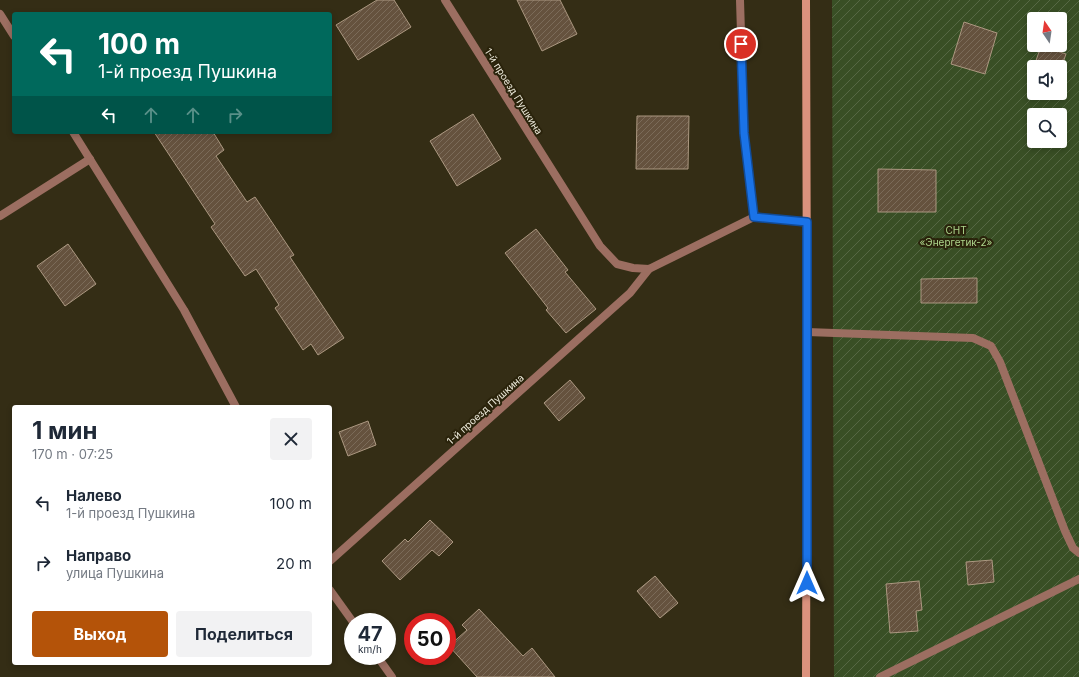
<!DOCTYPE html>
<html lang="ru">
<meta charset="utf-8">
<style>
body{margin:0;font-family:Inter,sans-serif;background:#f2f2f3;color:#1f2937;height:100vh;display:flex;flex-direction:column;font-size:15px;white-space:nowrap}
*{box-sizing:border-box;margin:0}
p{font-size:13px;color:#747a83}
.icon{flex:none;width:22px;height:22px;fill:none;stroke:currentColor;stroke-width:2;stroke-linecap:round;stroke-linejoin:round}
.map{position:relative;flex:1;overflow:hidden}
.side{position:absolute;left:12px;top:405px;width:320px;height:260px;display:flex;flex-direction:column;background:#fff;border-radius:4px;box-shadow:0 2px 6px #0003}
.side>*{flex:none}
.hud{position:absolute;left:12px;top:12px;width:320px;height:122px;border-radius:4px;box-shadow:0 2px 6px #0003;background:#00695c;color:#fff;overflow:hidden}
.needle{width:26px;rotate:347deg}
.controls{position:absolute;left:1027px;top:12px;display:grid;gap:8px}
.controls a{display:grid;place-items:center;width:40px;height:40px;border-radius:4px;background:#fff;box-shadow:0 2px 6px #0003;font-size:20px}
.speed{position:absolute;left:344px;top:613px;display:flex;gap:8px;font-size:20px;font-weight:700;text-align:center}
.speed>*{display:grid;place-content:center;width:52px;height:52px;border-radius:50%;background:#fff;box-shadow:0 2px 6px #0003;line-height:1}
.speed small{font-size:10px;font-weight:400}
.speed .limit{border:6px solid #d22;background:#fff;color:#111}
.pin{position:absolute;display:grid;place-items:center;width:34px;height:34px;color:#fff;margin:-17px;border:2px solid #fff;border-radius:50%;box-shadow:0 1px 4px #0007}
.me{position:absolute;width:44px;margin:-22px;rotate:0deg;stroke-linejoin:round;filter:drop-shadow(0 0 3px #0008)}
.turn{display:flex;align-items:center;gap:14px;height:84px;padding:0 20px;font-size:18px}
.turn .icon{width:52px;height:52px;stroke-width:2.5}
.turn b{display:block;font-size:28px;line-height:34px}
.lanes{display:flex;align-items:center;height:38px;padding:0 20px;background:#0003;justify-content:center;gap:20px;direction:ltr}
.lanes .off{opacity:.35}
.round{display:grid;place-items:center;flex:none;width:42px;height:42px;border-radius:4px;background:#f2f2f3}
.head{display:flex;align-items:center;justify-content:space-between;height:68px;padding:0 20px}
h1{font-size:24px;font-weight:700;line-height:30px}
.action{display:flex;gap:8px;margin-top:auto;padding:8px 20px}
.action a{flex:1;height:46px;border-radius:4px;background:#b45309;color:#fff;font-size:16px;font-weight:700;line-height:46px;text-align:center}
.action a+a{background:#f2f2f3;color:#1f2937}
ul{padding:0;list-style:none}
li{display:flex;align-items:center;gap:12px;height:60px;padding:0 20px}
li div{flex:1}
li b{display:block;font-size:15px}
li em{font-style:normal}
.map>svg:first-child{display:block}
.garden{fill:url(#garden-furrows);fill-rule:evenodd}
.building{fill:url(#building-hatch);stroke:#ac9881}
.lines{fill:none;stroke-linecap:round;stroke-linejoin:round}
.service{stroke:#9c6e61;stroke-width:8}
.minor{stroke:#9c6e61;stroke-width:8}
.secondary{stroke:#db927d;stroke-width:8}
.route-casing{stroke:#114b97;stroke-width:10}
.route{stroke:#1a73e8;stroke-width:7}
.labels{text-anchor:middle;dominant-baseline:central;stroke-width:4;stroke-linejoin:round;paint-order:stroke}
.street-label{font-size:10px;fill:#edeadb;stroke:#2a230b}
.park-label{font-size:10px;fill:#aed68c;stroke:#2a230b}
</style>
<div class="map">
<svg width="1079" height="677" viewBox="0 0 1079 677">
<defs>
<pattern id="garden-furrows" width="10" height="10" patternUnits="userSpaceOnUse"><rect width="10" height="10" fill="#394f25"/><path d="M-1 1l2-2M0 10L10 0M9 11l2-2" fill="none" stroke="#566844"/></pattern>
<pattern id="building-hatch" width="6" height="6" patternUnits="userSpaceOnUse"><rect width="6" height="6" fill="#65523e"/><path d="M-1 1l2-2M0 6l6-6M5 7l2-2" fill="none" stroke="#7b6b59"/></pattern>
</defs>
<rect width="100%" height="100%" fill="#342d15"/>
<!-- garden -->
<path class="garden" d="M832,0h247v677h-245zM1034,19h26v26h-26zM1034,67h26v26h-26zM1034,115h26v26h-26z"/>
<!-- building -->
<g class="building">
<path d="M377,0h17l17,27 -53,33 -22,-35z"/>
<path d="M517,0h43l17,34 -35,17z"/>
<path d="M964,22l33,11 -12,41 -34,-10z"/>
<path d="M1041,46l25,8 -6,17v-4h-26v19l-6,-2z"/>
<path d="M473,114l28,45 -44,27 -27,-45z"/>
<path d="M637,116h52l-1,53h-52z"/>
<path d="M154,132h59l11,18 -8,6 31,46 8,-5 39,58 -4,2 54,81 -26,17 -7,-11 -8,6 -28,-42 4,-3 -23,-36 -11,7 -34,-49 4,-3z"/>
<path d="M878,169l58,1v42h-58z"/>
<path d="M536,229l32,41 -3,2 31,37 -30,24 -20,-23 2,-2 -43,-55z"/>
<path d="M68,244l28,40 -31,22 -28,-40z"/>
<path d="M977,278v25h-56v-24z"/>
<path d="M570,380l15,18 -26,23 -15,-18z"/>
<path d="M368,421l8,24 -28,11 -9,-24z"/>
<path d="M430,520l23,22 -14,14 -7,-6 -32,30 -18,-19 23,-22 3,3z"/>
<path d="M992,560l2,22 -26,3 -2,-23z"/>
<path d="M655,576l23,27 -18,15 -23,-27z"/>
<path d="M919,581l3,29 -6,1 2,20 -28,2 -4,-49z"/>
<path d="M479,609l44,47 9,-8 23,29h-78l-28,-31 18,-16 -5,-5z"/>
</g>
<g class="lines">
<!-- service -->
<g class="service">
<path d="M740,0l4,133 10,84"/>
<path d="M0,216l90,-57"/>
<path d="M330,561l300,-268 19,-24"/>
</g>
<!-- minor -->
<g class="minor">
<path d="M445,0l155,246 17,18 16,4 16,1 105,-52 53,5"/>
<path d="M0,14l14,22"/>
<path d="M73,132l111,178 52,97"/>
<path d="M807,332l166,6 18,8 9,16 65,169 8,17 6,5"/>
<path d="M330,590l23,32"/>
<path d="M377,656l15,21"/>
<path d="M880,677l199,-98"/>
</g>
<!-- secondary -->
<path class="secondary" d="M806,0l1,332 -1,345"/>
</g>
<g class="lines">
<defs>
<path id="route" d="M741,44l3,89 10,84 53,5v361"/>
</defs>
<!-- route casing -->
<use href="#route" class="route-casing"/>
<!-- route -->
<use href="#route" class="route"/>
</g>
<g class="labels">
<!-- street labels -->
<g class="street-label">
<text transform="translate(514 91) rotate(58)">1-й проезд Пушкина</text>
<text transform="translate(485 409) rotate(-42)">1-й проезд Пушкина</text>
</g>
<!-- park labels -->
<g class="park-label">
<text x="956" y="230">СНТ<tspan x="956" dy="12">«Энергетик-2»</tspan></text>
</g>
</g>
</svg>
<div class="controls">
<a><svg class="needle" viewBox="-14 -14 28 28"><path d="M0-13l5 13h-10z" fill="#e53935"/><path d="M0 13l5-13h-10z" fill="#747a83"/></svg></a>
<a><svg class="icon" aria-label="sound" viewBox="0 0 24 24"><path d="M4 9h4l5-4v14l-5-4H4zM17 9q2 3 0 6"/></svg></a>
<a><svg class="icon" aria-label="search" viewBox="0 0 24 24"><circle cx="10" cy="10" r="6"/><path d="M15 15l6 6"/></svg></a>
</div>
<div class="speed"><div>47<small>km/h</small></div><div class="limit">50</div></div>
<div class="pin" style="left:741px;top:44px;background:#d93025"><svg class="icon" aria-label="arrive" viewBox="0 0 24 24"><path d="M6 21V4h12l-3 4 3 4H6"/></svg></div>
<svg class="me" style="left:807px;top:583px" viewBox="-20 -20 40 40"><path d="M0-17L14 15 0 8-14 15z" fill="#1a73e8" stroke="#fff" stroke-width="4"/></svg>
<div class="hud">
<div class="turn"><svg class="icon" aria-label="left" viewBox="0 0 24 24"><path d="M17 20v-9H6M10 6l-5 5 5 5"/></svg><div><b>100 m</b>1-й проезд Пушкина</div></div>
<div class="lanes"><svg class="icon" aria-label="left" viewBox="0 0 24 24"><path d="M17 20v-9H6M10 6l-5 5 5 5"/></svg><svg class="icon off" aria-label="ahead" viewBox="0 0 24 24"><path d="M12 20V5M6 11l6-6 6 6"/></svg><svg class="icon off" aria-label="ahead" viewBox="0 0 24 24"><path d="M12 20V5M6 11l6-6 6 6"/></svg><svg class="icon off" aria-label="right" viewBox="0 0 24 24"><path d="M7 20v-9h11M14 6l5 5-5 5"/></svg></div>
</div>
<section class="side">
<div class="head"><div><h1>1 мин</h1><p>170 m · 07:25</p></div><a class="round"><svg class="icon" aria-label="close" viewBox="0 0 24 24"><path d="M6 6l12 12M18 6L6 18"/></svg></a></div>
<ul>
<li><svg class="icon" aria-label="left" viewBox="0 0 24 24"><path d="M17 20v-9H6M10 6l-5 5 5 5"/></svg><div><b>Налево</b><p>1-й проезд Пушкина</p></div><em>100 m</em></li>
<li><svg class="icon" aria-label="right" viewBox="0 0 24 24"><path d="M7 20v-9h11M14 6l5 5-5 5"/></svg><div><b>Направо</b><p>улица Пушкина</p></div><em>20 m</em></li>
</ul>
<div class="action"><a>Выход</a><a>Поделиться</a></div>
</section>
</div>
